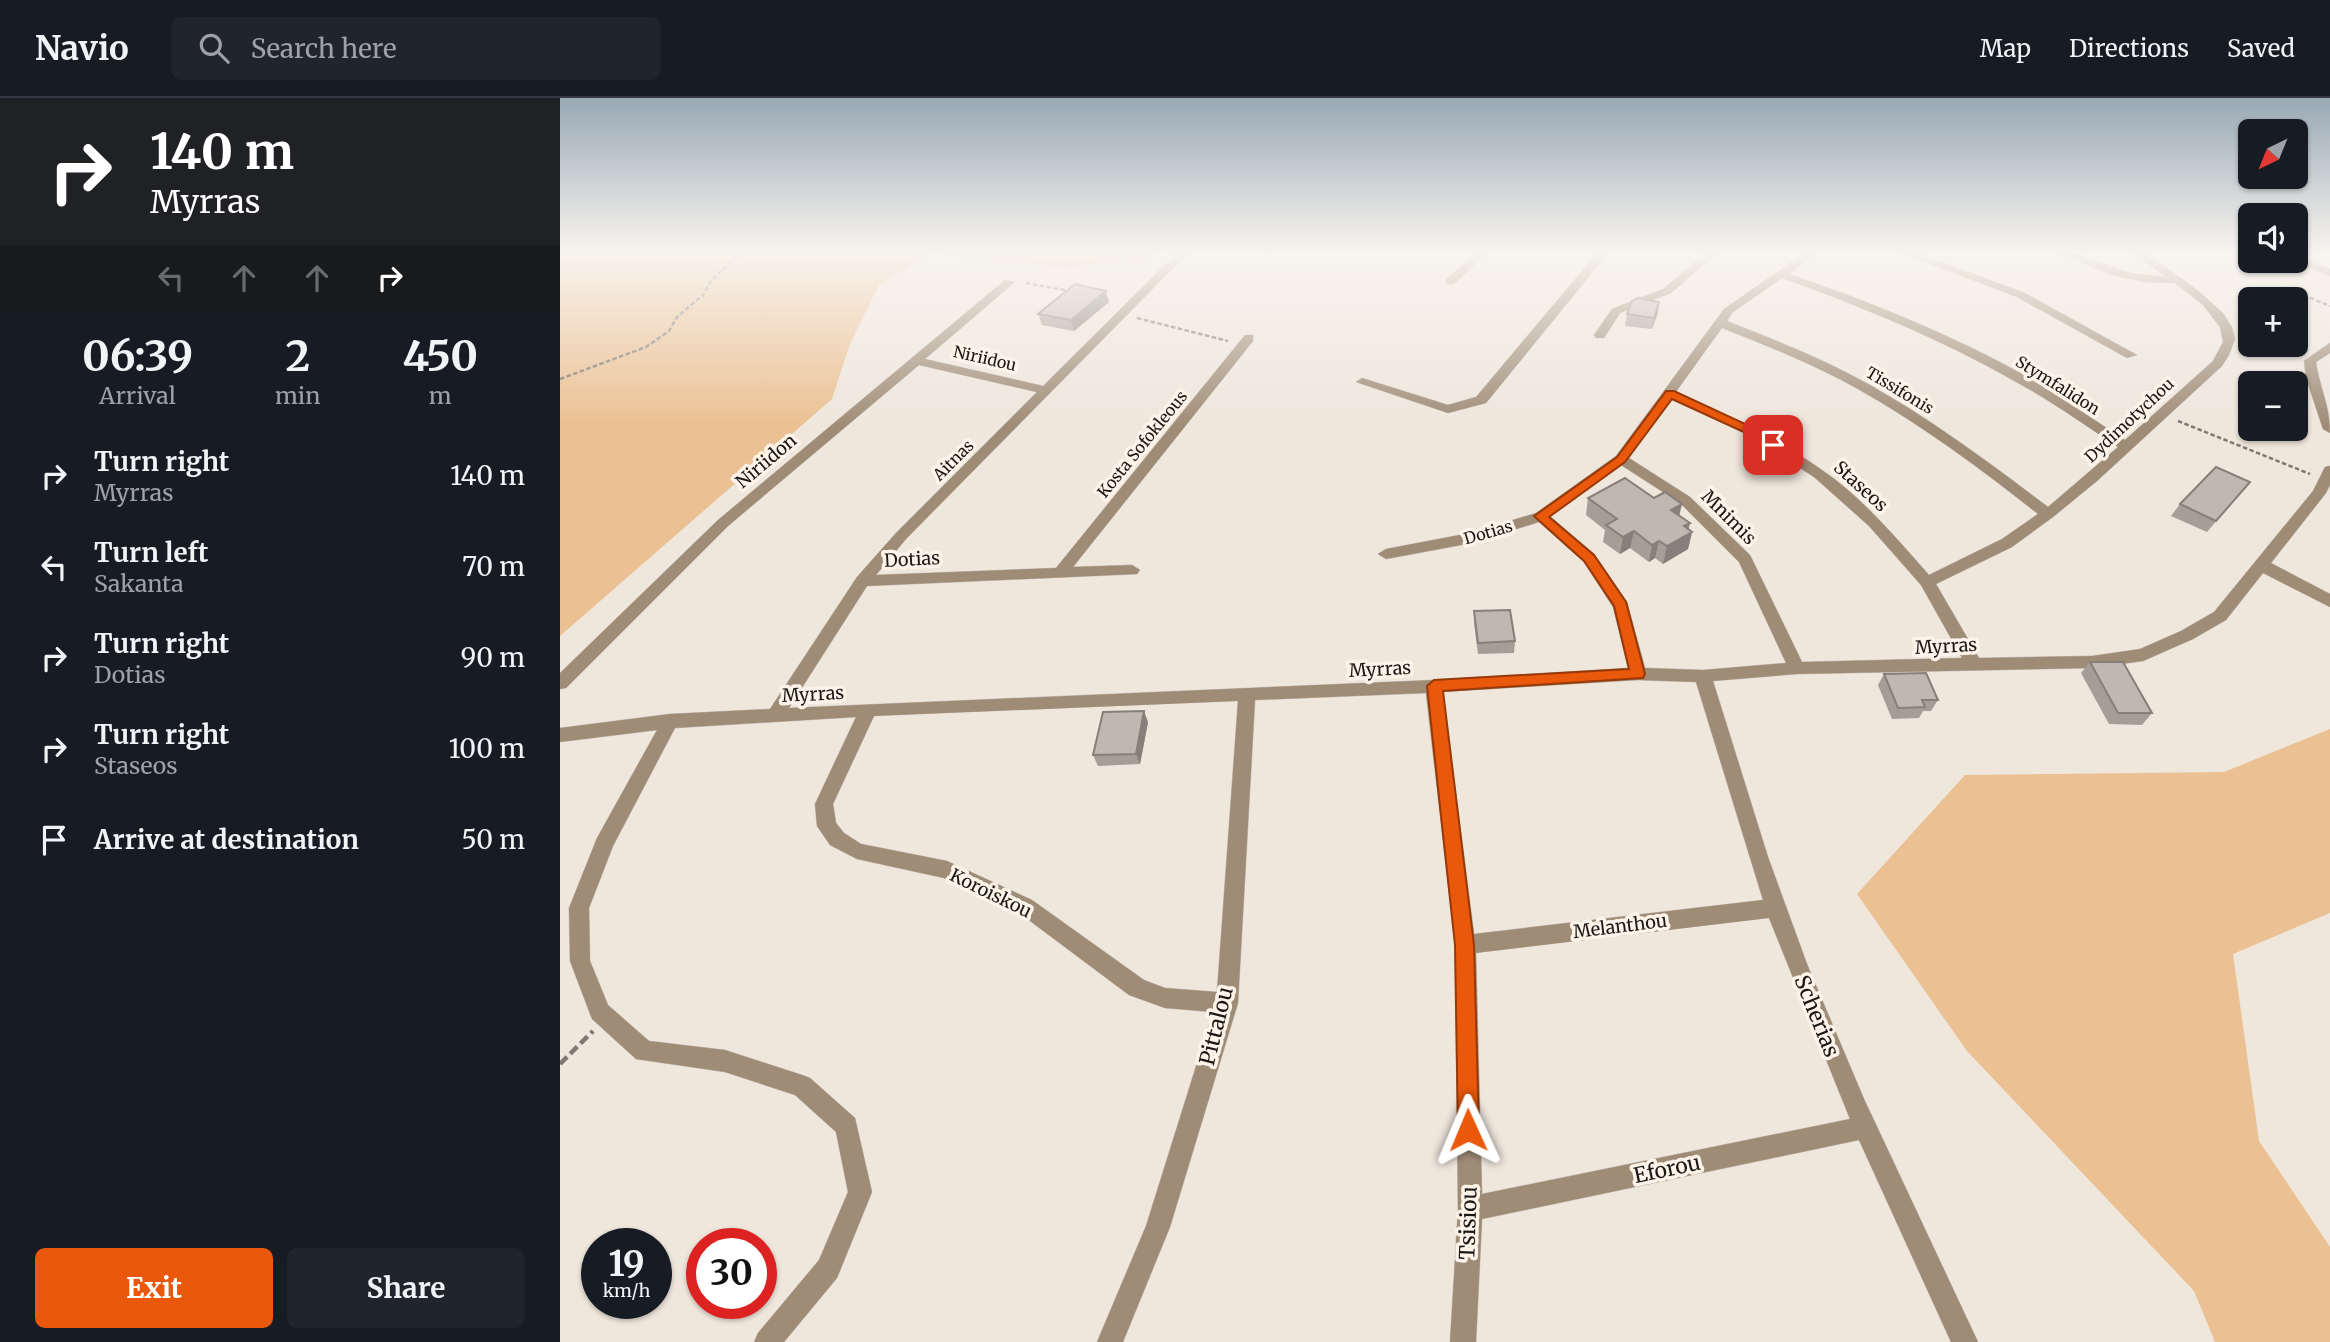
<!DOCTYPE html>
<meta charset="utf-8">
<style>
body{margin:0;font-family:Merriweather,serif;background:#20242c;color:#f1f3f6;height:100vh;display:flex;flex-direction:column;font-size:26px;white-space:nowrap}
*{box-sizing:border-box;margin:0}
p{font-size:23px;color:#9ea1a6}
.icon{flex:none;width:38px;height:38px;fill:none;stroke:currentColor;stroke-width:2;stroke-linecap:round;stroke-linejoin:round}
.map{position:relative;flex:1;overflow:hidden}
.side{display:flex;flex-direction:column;background:#171b24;width:560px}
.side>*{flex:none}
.top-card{background:#202124;color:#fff;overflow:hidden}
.needle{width:46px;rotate:223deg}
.fabs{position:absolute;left:1678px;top:21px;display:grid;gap:14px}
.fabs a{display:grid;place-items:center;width:70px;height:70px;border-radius:10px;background:#171b24;box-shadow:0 2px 5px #0004;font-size:35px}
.speed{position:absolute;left:21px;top:1130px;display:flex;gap:14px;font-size:35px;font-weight:700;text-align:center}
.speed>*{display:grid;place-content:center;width:91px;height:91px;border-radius:50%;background:#171b24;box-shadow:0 2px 5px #0004;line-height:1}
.speed small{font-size:18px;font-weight:400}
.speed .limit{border:10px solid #d22;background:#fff;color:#111}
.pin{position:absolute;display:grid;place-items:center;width:60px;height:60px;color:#fff;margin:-30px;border-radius:14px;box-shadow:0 4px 10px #0006}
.me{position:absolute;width:77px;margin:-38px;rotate:359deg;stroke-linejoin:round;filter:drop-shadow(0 0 5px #0008)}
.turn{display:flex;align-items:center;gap:24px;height:147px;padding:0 35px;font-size:32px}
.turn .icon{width:91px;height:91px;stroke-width:2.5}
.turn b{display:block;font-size:49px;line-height:60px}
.lanes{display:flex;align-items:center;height:66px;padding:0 35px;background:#0003;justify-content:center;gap:35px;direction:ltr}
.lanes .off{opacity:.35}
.eta{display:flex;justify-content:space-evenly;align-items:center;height:119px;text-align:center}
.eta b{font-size:42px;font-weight:700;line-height:49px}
.cta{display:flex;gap:14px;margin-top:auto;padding:14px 35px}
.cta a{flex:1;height:80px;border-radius:10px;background:#ea580c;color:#fff;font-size:28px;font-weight:700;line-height:80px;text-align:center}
.cta a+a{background:#20242c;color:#f1f3f6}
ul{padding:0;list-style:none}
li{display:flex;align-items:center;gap:21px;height:91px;padding:0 35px}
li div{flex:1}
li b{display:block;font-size:26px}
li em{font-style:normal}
header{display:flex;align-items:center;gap:42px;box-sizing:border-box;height:98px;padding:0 35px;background:#171b24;border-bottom:2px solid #363941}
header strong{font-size:33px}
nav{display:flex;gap:38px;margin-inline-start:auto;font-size:24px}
.search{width:490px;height:63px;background:#20242c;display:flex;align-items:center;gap:18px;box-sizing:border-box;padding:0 24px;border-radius:10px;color:#9ea1a6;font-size:26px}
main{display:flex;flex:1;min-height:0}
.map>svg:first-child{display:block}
.green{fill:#ebc092}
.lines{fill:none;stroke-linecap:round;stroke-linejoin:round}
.minor-casing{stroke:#c9c1b8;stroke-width:1}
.path-far1{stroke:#7f7973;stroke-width:2.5;stroke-dasharray:4.5 2.5;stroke-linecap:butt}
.path{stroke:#7f7973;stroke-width:4.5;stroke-dasharray:10 4.5;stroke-linecap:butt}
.minor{fill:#9f8c77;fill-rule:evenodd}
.wall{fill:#a59d96}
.shaded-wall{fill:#86807a}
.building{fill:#c0b7ae;stroke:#86807a;stroke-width:2}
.route{fill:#ea580c;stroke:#983908;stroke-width:2}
.labels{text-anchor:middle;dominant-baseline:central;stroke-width:7;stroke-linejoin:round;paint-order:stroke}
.far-street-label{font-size:16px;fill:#1a1714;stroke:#fdf3e9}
.street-label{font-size:18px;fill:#1a1714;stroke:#fdf3e9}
.near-street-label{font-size:21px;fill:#1a1714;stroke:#fdf3e9}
</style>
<header>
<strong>Navio</strong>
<div class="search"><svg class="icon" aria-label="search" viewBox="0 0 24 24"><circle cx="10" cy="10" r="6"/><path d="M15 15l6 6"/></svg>Search here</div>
<nav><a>Map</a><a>Directions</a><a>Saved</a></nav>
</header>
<main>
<section class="side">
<div class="top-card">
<div class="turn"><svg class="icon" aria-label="right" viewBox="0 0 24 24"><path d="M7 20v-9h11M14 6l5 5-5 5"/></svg><div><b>140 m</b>Myrras</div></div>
<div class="lanes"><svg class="icon off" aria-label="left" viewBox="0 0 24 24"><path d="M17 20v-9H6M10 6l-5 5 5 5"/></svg><svg class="icon off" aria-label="ahead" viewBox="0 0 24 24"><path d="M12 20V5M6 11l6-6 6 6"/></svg><svg class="icon off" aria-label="ahead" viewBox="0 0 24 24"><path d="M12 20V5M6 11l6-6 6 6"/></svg><svg class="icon" aria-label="right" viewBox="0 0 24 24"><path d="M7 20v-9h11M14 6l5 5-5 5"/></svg></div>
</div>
<div class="eta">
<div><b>06:39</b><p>Arrival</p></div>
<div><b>2</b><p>min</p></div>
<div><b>450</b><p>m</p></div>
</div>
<ul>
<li><svg class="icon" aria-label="right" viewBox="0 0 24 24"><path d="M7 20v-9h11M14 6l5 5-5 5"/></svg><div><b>Turn right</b><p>Myrras</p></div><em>140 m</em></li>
<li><svg class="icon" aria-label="left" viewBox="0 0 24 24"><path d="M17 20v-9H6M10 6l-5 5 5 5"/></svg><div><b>Turn left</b><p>Sakanta</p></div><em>70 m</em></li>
<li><svg class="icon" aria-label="right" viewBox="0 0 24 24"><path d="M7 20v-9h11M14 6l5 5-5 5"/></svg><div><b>Turn right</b><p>Dotias</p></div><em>90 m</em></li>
<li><svg class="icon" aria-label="right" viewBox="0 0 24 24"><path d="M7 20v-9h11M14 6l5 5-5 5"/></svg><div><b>Turn right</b><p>Staseos</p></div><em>100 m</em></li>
<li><svg class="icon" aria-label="arrive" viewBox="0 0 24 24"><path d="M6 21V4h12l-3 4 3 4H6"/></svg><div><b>Arrive at destination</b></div><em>50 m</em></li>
</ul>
<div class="cta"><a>Exit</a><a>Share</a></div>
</section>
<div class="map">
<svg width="1770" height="1244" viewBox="0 0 1770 1244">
<rect width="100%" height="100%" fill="#efe6dc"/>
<!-- green -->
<g class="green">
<path d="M0,154h594l-15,12 -12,-5 -58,9 -137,-14 -53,31 -29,59 -18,55 -272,237z"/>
<path d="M1770,631v184l-97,41 26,187 71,106v95h-115l-21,-51 -227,-240 -110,-157 108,-119 259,-3z"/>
</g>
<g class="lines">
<defs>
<g id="minor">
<path d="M618,154h11l-283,287 -30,36 180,-7 189,-233h8v6l-180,226 59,-2 8,5 -3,4 -270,12 -78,122 645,-28 194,-12 -15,-61 -29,-45 -45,-40 -67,21 -86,16 -8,-5 8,-5 84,-16 66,-20 80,-57 108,-147 82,-57h12l-29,22c82,28 161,60 237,102 34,20 66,43 99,64l88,-79 10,-19 -3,-15 -17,-22 -28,-22 -31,-1 -32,-7 -56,-23h15l59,21 36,4 -34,-25h12l52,37 27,24 9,14 3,12 -6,16 -7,11 -125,115 -44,36 -41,30 -76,37 43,74 113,-2 48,-7 41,-18 33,-19 99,-121 12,-24 5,-1v19l-4,8 -55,70 59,31v13l-67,-34 -37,47 -33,19 -50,22 -51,7 -295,6 -84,7 55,176 39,107 57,135 114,243h-27l-92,-202 -377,79 -6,123h-26l8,-133 -3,-264 -29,-252 -171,7 -17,303 -68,224 -47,115h-26l49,-116 67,-214 -48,-4 -36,-13 -111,-83 -74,-34 -87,-19 -27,-14 -13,-19 -2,-22 41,-87 -181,11 -62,118 -24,62 1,53 18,44 41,36 76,9 77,25 8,3 45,40 17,74 -35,86 -53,64h-30l4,-9 61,-73 29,-68 -12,-60 -41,-37 -70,-23 -89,-13 -44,-40 -22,-58 -1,-53 28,-70 60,-108 -97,12v-14l110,-14 100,-5 87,-132 39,-44 141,-141 -118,-27 -191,161 -162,162 -6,1v-16l158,-153 287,-240 10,2 -90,77 118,27zM1222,180c81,29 161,62 236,105 35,19 67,42 100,64l-70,60c-58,-44 -116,-87 -178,-122 -46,-26 -95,-45 -143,-64l5,-8zM1162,230c46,18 93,37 136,61 64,36 123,80 180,125l-36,25 -73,36c-33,-37 -66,-77 -107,-105 -46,-32 -95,-55 -146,-78zM1111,301l74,34 69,44 55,49 52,59 41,73 -160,4 -52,-107 -60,-58 -61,-39zM1061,367l59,38 59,59 47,101 -83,7 -58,-2 -18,-66 -33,-48 -44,-38zM1078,582l58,2 67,218 -289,34 -31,-242zM678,603l-21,291 -52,-4 -21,-8 -112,-80 -85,-39 -86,-17 -17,-11 -8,-10 -3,-19 41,-88zM1209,820l81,201 -368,75 -6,-241z"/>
<path d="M916,154h12l-34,32h-8v-4z"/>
<path d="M1038,154h11l-123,151 -38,10 -92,-31 6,-4 86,27 28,-8z"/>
<path d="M1147,154h12l-48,41 -51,20 -16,25h-8l-2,-3 18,-26 51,-20z"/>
<path d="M1339,154h16l110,41 112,62 -10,3 -110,-61z"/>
<path d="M1736,158l34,13v7l-38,-15h4z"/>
<path d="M1770,245v10l-14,9c4,27 14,43 14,71l-7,-4 -17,-51 -2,-17z"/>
</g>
</defs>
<!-- minor casing -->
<use href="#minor" class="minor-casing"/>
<!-- path-far1 -->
<g class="path-far1">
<path d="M466,185l44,8"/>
<path d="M1724,189l46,19"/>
<path d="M577,220l91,23"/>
<path d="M0,281l86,-32 23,-16 8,-14 26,-22 8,-14 30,-29"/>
<path d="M1618,323l132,53"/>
</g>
<!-- path -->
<path class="path" d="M0,966l33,-33"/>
<!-- minor -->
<use href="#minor" class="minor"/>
</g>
<!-- wall -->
<g class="wall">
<path d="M549,204l-35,29 -32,-6 -4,-11z"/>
<path d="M1098,215l-6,16 -27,-3 2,-12z"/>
<path d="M1680,395l-33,39 -36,-16 9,-12z"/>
<path d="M1028,400l91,17 10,14 3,3 -4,17 -25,15 -8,-6 -6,4 -19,-14 -10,6 -17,-12 2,-12 -19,-15z"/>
<path d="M914,513l41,30 -1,12 -36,1 -4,-31z"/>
<path d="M1530,564l62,51 -10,12 -33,-1 -28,-51z"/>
<path d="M1324,576l54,26 -7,11h-8l-4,7 -27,1 -14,-34z"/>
<path d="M588,624l-8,42 -42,2 -5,-11z"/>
</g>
<!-- shaded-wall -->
<g class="shaded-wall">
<path d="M546,193l3,11 -35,29 -3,-11z"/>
<path d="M1099,204l-1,11 -6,16 2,-11z"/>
<path d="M1122,406l-4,17 -7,-11z"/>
<path d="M1130,425l-3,12 5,-3 -4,17 -25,15 4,-18 17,-20z"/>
<path d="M1074,433l-4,17 -10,6 3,-17z"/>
<path d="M1099,443l-4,17 -6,4 3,-17z"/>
<path d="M584,613l4,11 -8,42 -4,-10z"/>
</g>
<!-- building -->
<g class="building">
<path d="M515,186l31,7 -35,29 -33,-6z"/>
<path d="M1078,200l21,4 -5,16 -27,-4 5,-13z"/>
<path d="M1656,369l34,15 -34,39 -36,-17z"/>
<path d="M1065,380l29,20 11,-6 17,12 -11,6 19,13 -6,3 8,6 -25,14 -8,-5 -7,4 -18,-14 -11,6 -17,-12 11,-6 -29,-21z"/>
<path d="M950,512l5,31 -37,2 -4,-32z"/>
<path d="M1530,564h33l29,51h-34z"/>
<path d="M1366,575l12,27h-16l3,7 -27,1 -14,-34z"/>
<path d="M584,613l-8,43 -43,1 10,-43z"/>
</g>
<!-- sky -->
<linearGradient id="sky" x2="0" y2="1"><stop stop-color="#99a9b5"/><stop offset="0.47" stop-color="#f8f4ef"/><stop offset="1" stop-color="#f8f4ef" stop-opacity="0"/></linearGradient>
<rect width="1770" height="328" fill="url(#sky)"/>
<!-- route -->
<path class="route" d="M1106,293h8l80,37 25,17 -10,2 -23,-14 -74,-34 -47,63 -76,55 45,38 32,47 19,72 -2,4 -200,13 31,254 5,185 -3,7 -8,3 -7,-3 -3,-7 -3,-185 -28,-259 7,-6 195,-11 -15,-63 -30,-45 -50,-45 83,-59z"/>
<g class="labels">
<!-- far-street labels -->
<g class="far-street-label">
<text transform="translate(425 260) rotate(13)">Niriidou</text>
<text transform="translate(1498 287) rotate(32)">Stymfalidon</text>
<text transform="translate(1340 292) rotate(31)">Tissifonis</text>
<text transform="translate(1569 322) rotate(-43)">Dydimotychou</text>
<text transform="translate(582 346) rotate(-51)">Kosta Sofokleous</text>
<text transform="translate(393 362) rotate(-45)">Aitnas</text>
<text transform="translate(928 434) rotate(-16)">Dotias</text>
</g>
<!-- street labels -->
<g class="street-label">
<text transform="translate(206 363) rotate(-40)">Niriidon</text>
<text transform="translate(1301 388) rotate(42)">Staseos</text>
<text transform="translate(1169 419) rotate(45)">Mnimis</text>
<text transform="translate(352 461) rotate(-3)">Dotias</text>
<text transform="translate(1386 548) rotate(-3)">Myrras</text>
<text transform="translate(820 571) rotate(-3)">Myrras</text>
<text transform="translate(253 596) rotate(-3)">Myrras</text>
<text transform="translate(431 795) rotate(26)">Koroiskou</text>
<text transform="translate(1060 828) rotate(-7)">Melanthou</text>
</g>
<!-- near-street labels -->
<g class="near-street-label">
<text transform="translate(1257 918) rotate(68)">Scherias</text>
<text transform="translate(656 928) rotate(-76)">Pittalou</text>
<text transform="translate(1107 1071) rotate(-12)">Eforou</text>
<text transform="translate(908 1125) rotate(-88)">Tsisiou</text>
</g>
</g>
</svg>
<div class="fabs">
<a><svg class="needle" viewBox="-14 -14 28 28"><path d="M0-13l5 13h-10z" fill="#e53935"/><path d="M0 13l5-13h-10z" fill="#9ea1a6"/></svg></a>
<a><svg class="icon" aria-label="sound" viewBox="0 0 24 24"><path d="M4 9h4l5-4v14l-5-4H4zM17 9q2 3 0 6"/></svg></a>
<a>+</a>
<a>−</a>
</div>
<div class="speed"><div>19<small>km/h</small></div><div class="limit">30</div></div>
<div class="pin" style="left:1213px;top:347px;background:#d93025"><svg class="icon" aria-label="arrive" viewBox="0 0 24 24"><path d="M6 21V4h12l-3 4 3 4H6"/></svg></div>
<svg class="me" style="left:908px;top:1032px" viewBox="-20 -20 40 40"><path d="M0-17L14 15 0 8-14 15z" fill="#ea580c" stroke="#fff" stroke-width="4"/></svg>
</div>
</main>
